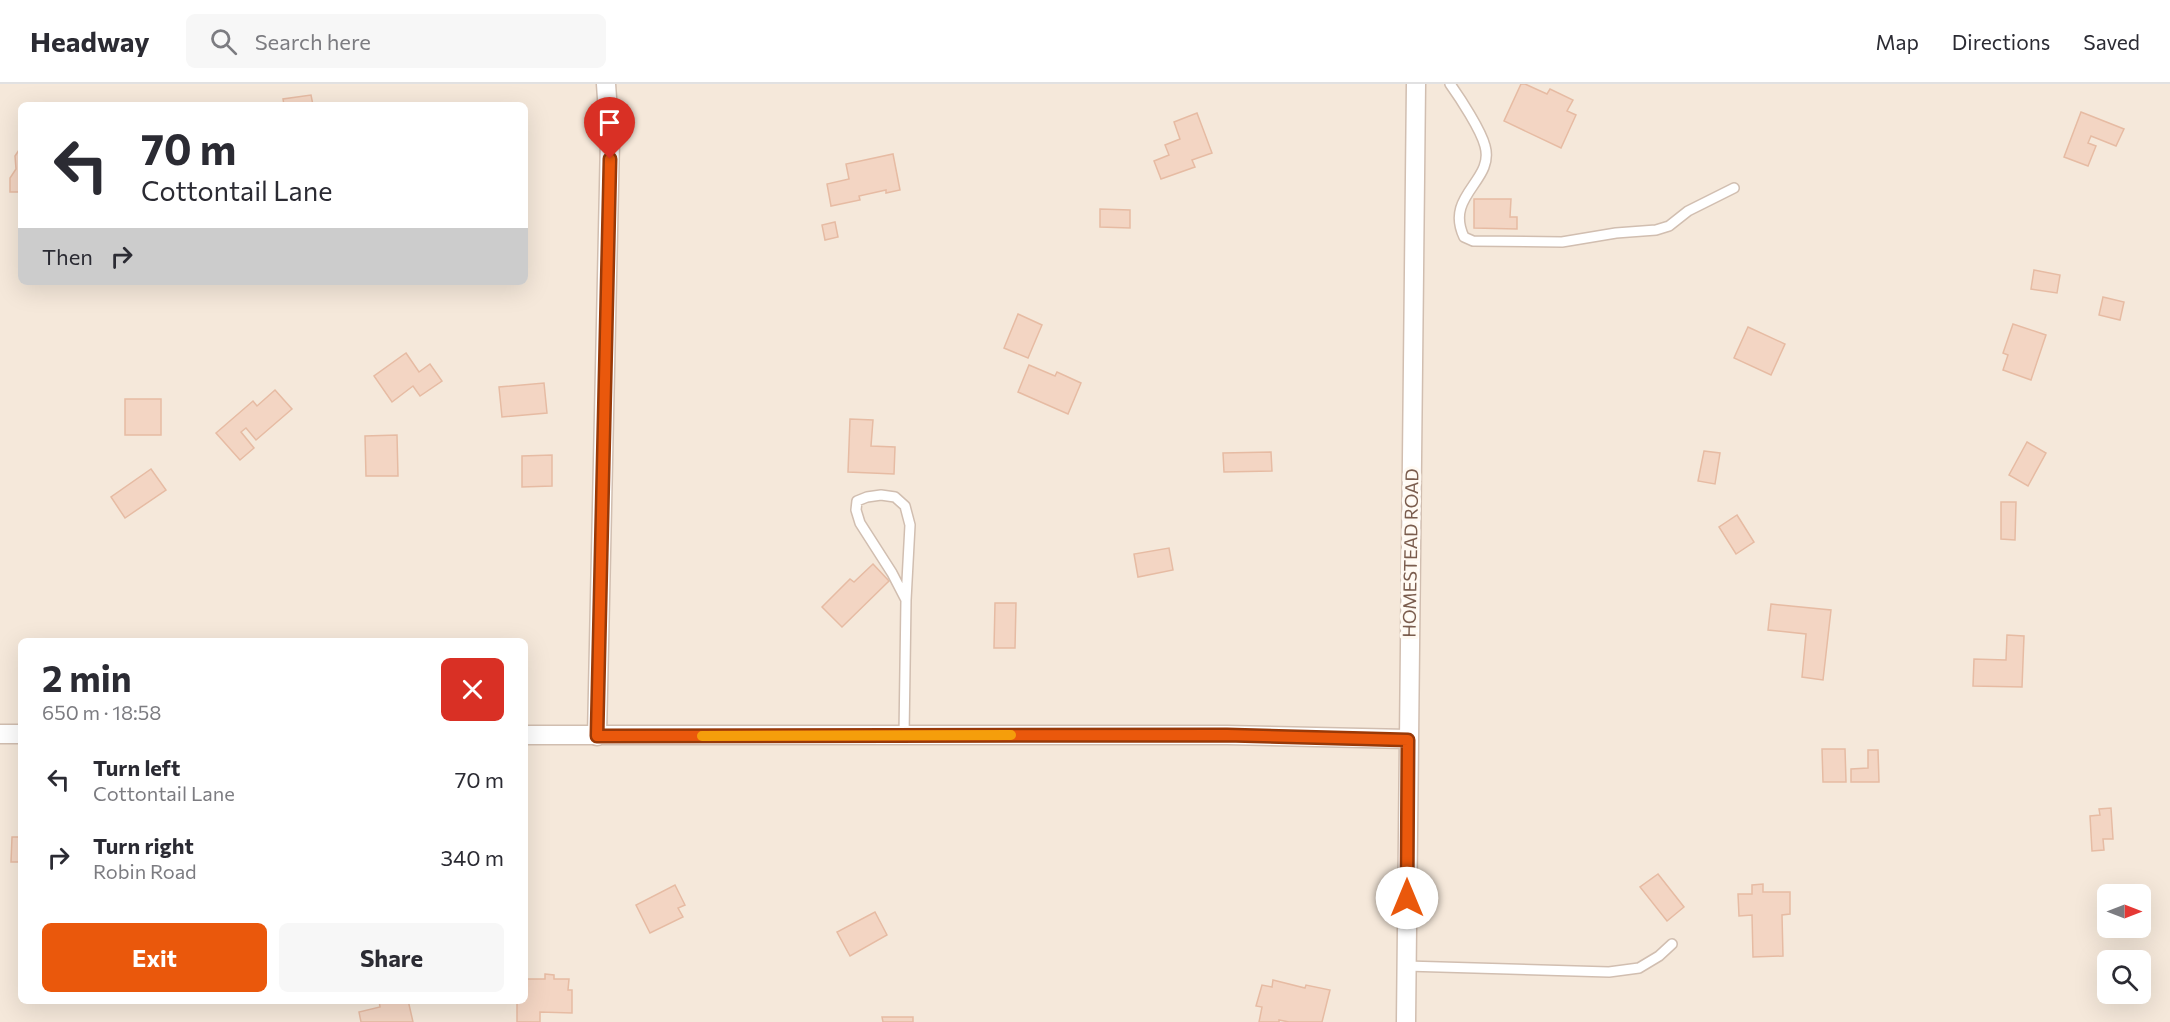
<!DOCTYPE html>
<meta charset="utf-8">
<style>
body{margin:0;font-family:Commissioner,sans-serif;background:#f7f7f7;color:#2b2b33;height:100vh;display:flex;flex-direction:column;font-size:22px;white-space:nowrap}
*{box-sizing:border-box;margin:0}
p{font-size:20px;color:#7c7c81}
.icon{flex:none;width:33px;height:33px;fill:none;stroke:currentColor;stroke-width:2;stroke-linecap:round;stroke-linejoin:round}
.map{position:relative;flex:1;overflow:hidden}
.drawer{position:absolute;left:18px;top:554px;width:510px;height:366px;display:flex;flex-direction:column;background:#fff;border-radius:9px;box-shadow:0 6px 24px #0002}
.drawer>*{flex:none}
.hud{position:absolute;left:18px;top:18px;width:510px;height:183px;border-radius:9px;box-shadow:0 6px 24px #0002;background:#fff;color:#2b2b33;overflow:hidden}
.needle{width:39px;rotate:90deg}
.controls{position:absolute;left:2097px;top:800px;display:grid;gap:12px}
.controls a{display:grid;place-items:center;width:54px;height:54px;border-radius:9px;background:#fff;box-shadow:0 6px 24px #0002;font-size:30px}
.pin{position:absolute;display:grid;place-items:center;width:51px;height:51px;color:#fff;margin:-62px -26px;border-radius:50% 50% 50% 0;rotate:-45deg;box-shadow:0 0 6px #0007}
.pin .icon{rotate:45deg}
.me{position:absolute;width:66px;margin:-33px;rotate:0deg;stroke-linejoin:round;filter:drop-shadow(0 0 4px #0008)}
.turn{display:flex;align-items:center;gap:21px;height:126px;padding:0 24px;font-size:27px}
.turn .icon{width:78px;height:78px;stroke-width:2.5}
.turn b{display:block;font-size:42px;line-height:51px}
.then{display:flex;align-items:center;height:57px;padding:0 24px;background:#0003;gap:12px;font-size:22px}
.round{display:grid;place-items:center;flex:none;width:63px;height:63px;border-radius:9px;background:#f7f7f7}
.summary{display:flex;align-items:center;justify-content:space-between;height:102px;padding:0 24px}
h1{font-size:36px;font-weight:700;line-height:45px}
.primary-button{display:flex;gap:12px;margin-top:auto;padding:12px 24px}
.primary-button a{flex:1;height:69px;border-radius:9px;background:#ea580c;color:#fff;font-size:24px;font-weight:700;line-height:69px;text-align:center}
.primary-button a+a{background:#f7f7f7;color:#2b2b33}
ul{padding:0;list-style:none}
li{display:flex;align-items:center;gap:18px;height:78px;padding:0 24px}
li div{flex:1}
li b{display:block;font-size:22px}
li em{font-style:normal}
header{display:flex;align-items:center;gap:36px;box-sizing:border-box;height:84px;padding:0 30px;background:#fff;border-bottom:2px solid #e1e1e2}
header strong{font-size:28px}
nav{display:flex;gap:33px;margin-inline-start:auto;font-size:21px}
.search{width:420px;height:54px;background:#f7f7f7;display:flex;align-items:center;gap:15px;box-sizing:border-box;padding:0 21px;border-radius:9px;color:#7c7c81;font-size:22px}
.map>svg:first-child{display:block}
.residential{fill:#f5e8da;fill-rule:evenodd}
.building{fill:#f3d5c3;stroke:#e6bba3;stroke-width:1.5}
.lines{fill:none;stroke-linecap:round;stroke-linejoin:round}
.service-casing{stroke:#d1beb0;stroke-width:12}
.minor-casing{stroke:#d1beb0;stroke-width:21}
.service{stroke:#fff;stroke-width:9}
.minor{stroke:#fff;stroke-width:18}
.route-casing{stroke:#983908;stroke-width:15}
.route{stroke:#ea580c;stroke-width:10}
.slow{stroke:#f59e0b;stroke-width:10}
.labels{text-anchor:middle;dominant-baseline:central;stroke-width:6;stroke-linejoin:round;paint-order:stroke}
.street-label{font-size:18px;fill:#7a5c4d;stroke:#fffaf3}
</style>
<header>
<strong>Headway</strong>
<div class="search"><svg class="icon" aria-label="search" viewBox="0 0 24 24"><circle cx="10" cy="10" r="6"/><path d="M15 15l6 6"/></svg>Search here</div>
<nav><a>Map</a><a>Directions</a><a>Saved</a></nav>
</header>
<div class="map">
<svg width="2170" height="938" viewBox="0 0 2170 938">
<rect width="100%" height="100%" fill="#fdf6ec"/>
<!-- residential -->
<path class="residential" d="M0,0h2170v938h-2170zM21,21h504v177h-504zM21,556h504v360h-504zM2108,810h32v33h-32zM2108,876h32v33h-32z"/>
<!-- building -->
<g class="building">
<path d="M1521,0h4l22,10 3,-5 23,11 -6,11 9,4 -15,33 -57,-27z"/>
<path d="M311,11l2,10h-29l-1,-6z"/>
<path d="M2081,28l43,17 -8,17 -25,-10 -3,7 8,3 -8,20 -24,-9z"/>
<path d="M1197,29l15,40 -20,7 3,7 -34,12 -7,-18 15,-6 -4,-10 15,-6 -6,-17z"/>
<path d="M21,63v45h-11v-14l6,-9 -1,-13z"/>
<path d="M893,70l7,36 -14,3v-3l-27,6 1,4 -29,6 -4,-22 22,-5 -3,-15z"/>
<path d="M1474,115h37l-1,18h7v12l-43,-1z"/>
<path d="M1100,125l30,1v18l-30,-1z"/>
<path d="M835,138l3,15 -13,3 -3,-15z"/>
<path d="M2034,186l26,5 -3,18 -26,-4z"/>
<path d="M2103,213l21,5 -4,18 -21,-5z"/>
<path d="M1018,230l24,11 -14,33 -24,-10z"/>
<path d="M2013,240l33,11 -15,45 -28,-10 5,-15 -5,-2z"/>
<path d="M1748,243l37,17 -14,31 -37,-17z"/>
<path d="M406,269l13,19 11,-8 12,17 -22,15 -7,-10 -21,16 -18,-26z"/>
<path d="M1029,281l26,11 2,-4 24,11 -13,31 -50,-22z"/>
<path d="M544,299l3,30 -45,4 -3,-30z"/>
<path d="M275,306l17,19 -36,31 -10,-12 -5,4 13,16 -14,12 -24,-27 37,-32 4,5z"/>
<rect x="125" y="315" width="36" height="36"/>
<path d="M850,335l23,1 -2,26 24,1 -1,27 -46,-2z"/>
<path d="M397,351l1,41h-32l-1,-40z"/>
<path d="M2027,358l19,11 -18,33 -19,-11z"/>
<path d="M1704,367l16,2 -5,31 -17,-3z"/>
<path d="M1271,368l1,19 -48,1 -1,-19z"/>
<path d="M552,371v31l-30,1v-31z"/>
<path d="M151,385l15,21 -41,28 -14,-21z"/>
<path d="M2001,418h15l-1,38 -14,-1z"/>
<path d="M1737,431l17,27 -18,12 -17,-27z"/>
<path d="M1169,464l4,22 -35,7 -4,-23z"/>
<path d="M873,480l16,17 -47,46 -20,-20 28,-28 4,3z"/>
<path d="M995,519h21l-1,45h-21z"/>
<path d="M1771,520l60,6 -8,70 -21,-3 4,-43 -38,-4z"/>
<path d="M2007,551l17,1 -2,51 -49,-1 1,-27 32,1z"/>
<path d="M1822,665h23l1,33h-23z"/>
<path d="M1868,666h10l1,32h-28v-13l17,-1z"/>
<path d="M2111,724l2,31h-10l1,11 -12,1 -2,-35 10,-1 -1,-6z"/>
<path d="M12,753h9v25h-10z"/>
<path d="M1658,790l26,33 -17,14 -27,-34z"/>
<path d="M1763,800v8h27v22l-8,1 1,41 -30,1 -1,-42 -13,1 -1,-22h14v-9z"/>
<path d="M675,801l10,20 -7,3 5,9 -33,16 -14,-28z"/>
<path d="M875,828l12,23 -37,21 -13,-24z"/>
<path d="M545,890l9,1v4h15l-1,11h4v23l-32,-1v10h-23v-22h8v-21h20z"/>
<path d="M1273,896l32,8 1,-3 24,5 -8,32h-33l-10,-2v2h-20l3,-15 -6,-1 6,-21 10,2z"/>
<path d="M408,916l5,22h-52l-2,-10 21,-5 -1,-6z"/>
<path d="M882,933h31v5h-30z"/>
</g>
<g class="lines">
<defs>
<g id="service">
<path d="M1450,0c10,14 31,46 35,62 10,35 -41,49 -21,91l9,4 89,1 54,-9 40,-3 13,-4 19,-15 46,-23"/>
<path d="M904,651l2,-135 4,-75 -5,-19 -10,-9 -14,-2 -14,2 -10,4 -1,9 4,13 32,50 14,27"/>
<path d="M1406,882l203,6 30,-4 20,-12 13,-12"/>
</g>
<g id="minor">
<path d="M0,650h21"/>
<path d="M525,651h702l181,4"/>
<path d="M597,652l13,-596 -4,-56"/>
<path d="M1406,938l10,-938"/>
</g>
</defs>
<!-- service casing -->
<use href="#service" class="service-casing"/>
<!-- minor casing -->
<use href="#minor" class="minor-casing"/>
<!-- service -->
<use href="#service" class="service"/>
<!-- minor -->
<use href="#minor" class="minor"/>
</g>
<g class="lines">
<defs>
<path id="route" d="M610,75l-13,577 630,-1 181,5 -1,158"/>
</defs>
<!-- route casing -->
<use href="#route" class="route-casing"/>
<!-- route -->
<use href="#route" class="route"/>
<!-- slow -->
<path class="slow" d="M702,652l309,-1"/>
</g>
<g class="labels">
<!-- street labels -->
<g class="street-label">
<text transform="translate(1410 469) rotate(-89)">HOMESTEAD ROAD</text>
</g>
</g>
</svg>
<div class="controls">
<a><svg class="needle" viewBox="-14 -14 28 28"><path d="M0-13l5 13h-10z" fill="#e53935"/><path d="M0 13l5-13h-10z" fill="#7c7c81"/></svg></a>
<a><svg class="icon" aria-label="search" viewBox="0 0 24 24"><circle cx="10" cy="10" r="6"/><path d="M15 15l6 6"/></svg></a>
</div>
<div class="pin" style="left:610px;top:75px;background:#d93025"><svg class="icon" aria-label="arrive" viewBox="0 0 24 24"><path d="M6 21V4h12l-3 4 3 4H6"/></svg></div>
<svg class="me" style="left:1407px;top:814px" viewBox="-20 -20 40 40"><circle r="19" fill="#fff"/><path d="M0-13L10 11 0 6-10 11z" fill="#ea580c"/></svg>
<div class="hud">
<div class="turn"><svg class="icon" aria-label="left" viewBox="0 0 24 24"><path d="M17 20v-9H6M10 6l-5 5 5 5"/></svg><div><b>70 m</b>Cottontail Lane</div></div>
<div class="then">Then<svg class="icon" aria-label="right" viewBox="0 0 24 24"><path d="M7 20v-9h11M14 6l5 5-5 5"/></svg></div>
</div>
<section class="drawer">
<div class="summary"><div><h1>2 min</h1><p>650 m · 18:58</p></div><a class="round" style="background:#d93025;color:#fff"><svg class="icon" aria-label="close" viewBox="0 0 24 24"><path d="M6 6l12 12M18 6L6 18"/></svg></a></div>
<ul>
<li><svg class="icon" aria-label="left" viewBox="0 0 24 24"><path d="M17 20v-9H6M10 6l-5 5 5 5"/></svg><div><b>Turn left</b><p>Cottontail Lane</p></div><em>70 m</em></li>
<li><svg class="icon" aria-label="right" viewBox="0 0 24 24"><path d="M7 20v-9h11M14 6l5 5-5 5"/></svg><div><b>Turn right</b><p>Robin Road</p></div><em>340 m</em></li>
</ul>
<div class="primary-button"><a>Exit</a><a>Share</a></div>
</section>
</div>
